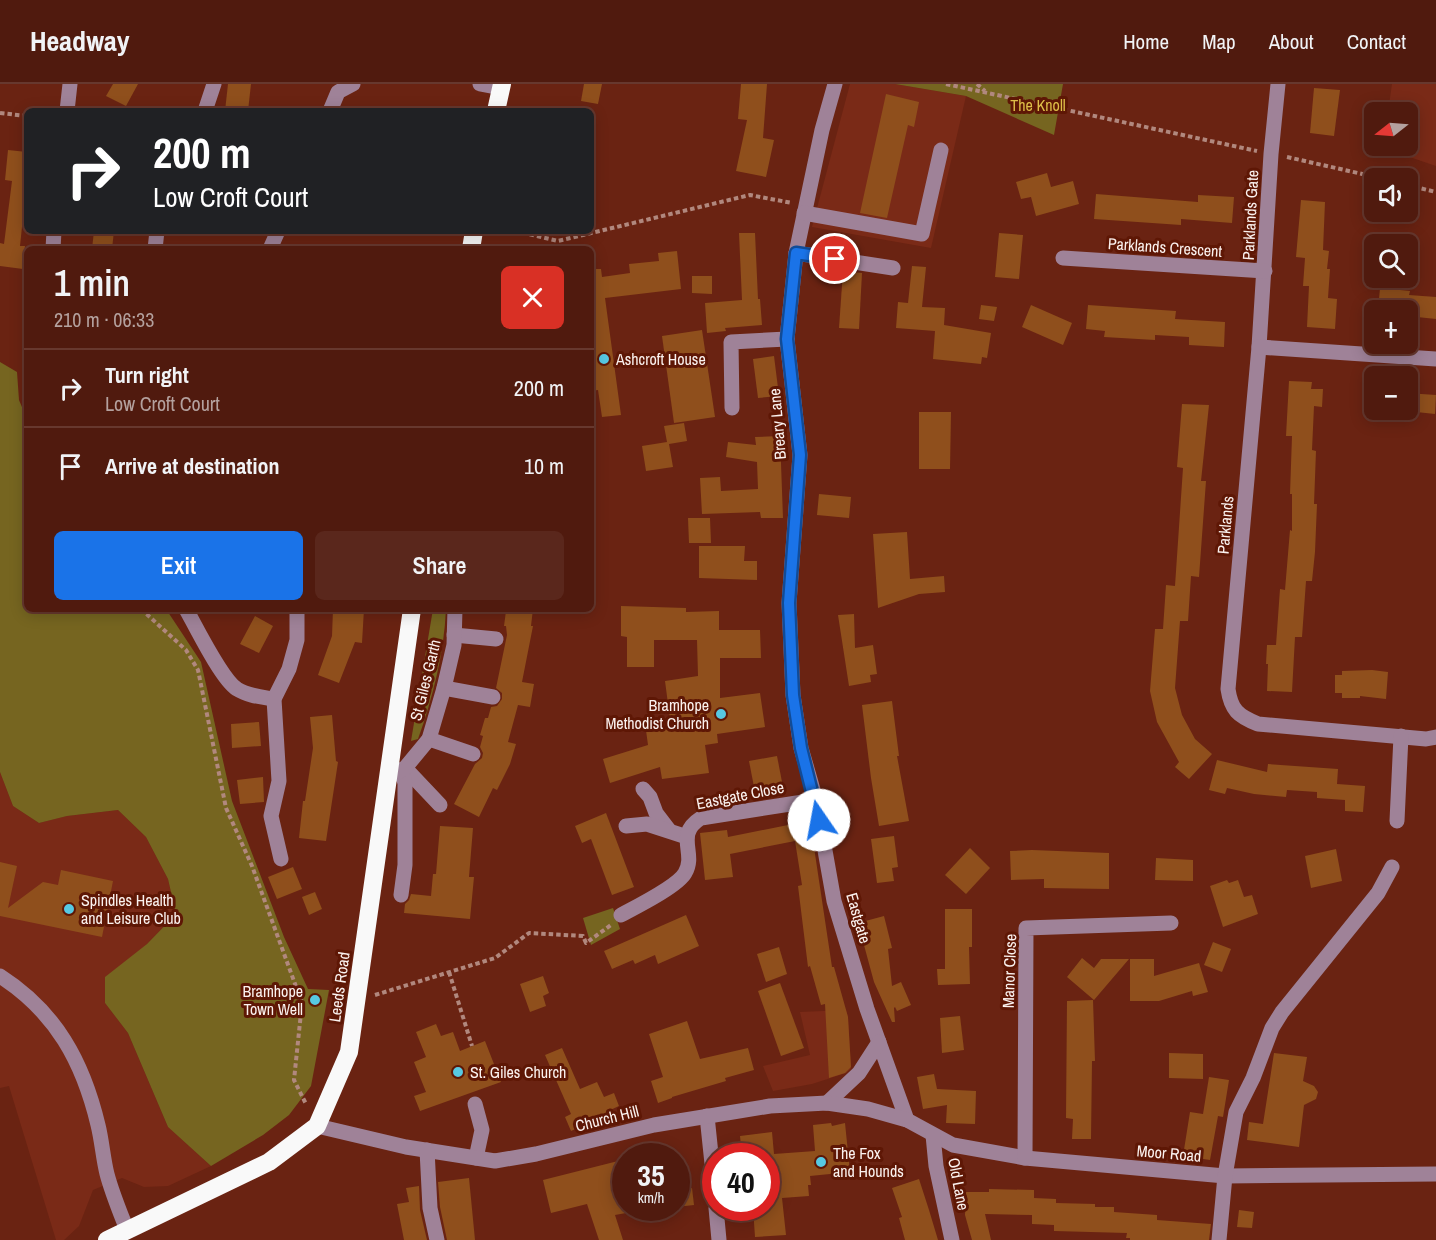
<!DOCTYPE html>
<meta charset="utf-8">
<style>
body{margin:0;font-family:"Archivo Narrow",sans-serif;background:#5a271c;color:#f1f3f6;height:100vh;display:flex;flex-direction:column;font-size:22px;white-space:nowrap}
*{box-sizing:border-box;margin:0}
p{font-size:20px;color:#b4a19e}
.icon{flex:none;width:33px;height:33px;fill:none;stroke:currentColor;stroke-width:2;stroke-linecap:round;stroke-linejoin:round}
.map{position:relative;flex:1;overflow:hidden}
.sheet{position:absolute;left:24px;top:162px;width:570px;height:366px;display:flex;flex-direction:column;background:#501a0e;border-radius:9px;box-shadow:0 3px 15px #0003,0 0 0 2px #67382e}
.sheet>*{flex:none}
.hud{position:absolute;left:24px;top:24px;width:570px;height:126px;border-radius:9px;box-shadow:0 3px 15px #0003,0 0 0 2px #67382e;background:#202124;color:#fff;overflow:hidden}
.needle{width:39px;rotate:253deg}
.tools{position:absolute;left:1364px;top:18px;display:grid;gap:12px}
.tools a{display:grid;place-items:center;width:54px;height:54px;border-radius:9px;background:#501a0e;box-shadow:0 3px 15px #0003,0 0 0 2px #67382e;font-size:30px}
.speed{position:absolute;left:612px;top:1059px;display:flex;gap:12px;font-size:30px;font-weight:700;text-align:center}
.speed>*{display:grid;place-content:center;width:78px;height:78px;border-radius:50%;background:#501a0e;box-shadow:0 3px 15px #0003,0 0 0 2px #67382e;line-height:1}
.speed small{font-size:15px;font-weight:400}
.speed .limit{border:9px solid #d22;background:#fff;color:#111}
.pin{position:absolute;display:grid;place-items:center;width:51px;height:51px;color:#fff;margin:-26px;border:3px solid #fff;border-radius:50%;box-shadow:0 2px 6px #0007}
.me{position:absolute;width:66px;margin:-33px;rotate:348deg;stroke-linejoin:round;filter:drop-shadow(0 0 4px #0008)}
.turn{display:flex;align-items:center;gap:21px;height:126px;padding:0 30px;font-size:27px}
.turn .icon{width:78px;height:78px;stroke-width:2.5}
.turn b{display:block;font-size:42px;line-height:51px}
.round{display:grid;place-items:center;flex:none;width:63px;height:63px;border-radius:9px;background:#5a271c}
.summary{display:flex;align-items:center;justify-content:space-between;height:102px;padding:0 30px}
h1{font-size:36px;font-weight:600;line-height:45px}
.button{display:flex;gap:12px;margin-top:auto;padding:12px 30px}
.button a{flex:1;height:69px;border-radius:9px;background:#1a73e8;color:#fff;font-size:24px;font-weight:600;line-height:69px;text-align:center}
.button a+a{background:#5a271c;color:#f1f3f6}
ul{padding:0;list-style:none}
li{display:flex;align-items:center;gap:18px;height:78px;padding:0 30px;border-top:2px solid #67382e}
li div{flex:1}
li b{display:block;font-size:22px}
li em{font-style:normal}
header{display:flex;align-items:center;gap:36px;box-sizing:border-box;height:84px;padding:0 30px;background:#501a0e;border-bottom:2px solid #67382e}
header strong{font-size:28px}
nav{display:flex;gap:33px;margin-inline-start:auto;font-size:21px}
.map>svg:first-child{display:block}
.built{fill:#7a2a17}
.green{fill:#766520}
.building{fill:#8f4f1c}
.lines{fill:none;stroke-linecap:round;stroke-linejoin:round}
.path{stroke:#b1887e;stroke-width:4;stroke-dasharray:4.5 3;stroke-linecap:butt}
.minor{stroke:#9f8298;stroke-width:15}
.highway{stroke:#f9f9f9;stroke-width:18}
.route-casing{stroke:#114b97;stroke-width:15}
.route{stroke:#1a73e8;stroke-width:10}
.poi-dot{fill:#57c9e2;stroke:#5e1705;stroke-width:2}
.labels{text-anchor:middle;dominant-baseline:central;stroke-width:6;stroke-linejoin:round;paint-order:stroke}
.park-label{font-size:16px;fill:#debf48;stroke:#5e1705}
.street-label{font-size:16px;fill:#fbf2ef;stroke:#5e1705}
.poi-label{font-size:16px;fill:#fbf2ef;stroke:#5e1705;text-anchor:start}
</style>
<header>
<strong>Headway</strong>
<nav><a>Home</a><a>Map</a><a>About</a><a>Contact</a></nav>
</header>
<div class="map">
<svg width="1436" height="1156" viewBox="0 0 1436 1156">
<rect width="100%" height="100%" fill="#6a2312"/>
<!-- built -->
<g class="built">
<path d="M850,0h45l71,12 -35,152 -119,-21z"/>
<path d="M1392,0h44v82l-53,-18v-2h24v-34h-19z"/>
<path d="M0,688l13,34 26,17 28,-7 51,-6 28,27 22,42 8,35 -29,30 -42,59 23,30 40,94 43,39 -43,20 -24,1 -22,-9 -29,12 -14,36 -15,14h-8l-47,-154 -9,2z"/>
<path d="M846,926l2,7 3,52 -5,4 -34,11 -39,7 -10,-25 47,-11 -10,-43z"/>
</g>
<!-- green -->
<g class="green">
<path d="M895,0h168l-9,51 -88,-39z"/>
<path d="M0,278l17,10 2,28 8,19v190h139l35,53 31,139 52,136 24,52 21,1 -18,96 -22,29 -26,20 -52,31 -43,-39 -40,-94 -23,-30v-26l42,-33 29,-30 -8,-35 -22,-42 -28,-27 -51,6 -28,7 -26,-17 -13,-34z"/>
<path d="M433,525h13c-2,44 -13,88 -28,130l-7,2z"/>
<path d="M613,824l7,21 -29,16 -8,-27z"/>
</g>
<!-- building -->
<g class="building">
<path d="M113,0h25l-12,22 -20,-10z"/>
<path d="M228,0h23l-3,27h-23z"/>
<path d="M584,0h18l-4,20 -17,-3z"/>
<path d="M741,0h26l-4,54 11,2 -8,37 -30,-6 11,-51 -9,-1z"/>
<path d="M1314,4l26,2 -6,46 -24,-3z"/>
<path d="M886,10l33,8 -5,25 -6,-2 -21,93 -27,-5z"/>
<path d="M8,66l19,2v46h-2l-5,48h5l-2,23 -23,-3v-23l4,1 8,-63 -7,-1z"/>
<path d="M1047,89l4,14 22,-6 6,23 -43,12 -5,-19 -10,2 -5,-17z"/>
<path d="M1096,110l102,8v-7l36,2 -2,26 -51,-4v6l-87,-6z"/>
<path d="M1301,116l24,2 -2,48 6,1 -2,18h3l-2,29 9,1 -2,30 -28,-2 2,-41h-6l2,-28 -9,-1z"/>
<path d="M94,147h20l-2,18h-20z"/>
<path d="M739,149h16l3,66h2l2,26 -37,3 1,3 -19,2 -2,-30 37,-3z"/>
<path d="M999,149l24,2 -4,44 -24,-2z"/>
<path d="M677,167l4,38 -76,9 16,117 -19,2 -4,-27 -7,1v-122h10l1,8 28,-4 -1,-9 30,-3 -1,-8z"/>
<path d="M912,182l14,1 -4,40 23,1 -1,17 47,8 -4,25 -5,-1 -1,7 -48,-5 2,-28 -39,-3 2,-26 10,1z"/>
<path d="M843,187l19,2 -3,56 -20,-1z"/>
<path d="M692,192h20v18l-20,-1z"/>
<path d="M1380,204l30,3 -1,4 27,2v22l-19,-2v-3l-10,-1v-3h-29z"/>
<path d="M981,221l16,2 -3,14 -15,-2z"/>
<path d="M1031,221l41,18 -9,22 -41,-18z"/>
<path d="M1088,221l88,6 -1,8 50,3 -1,25 -35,-2v-8l-34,-2v5l-51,-3 1,-6 -19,-2z"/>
<path d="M702,246l13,87 -41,6 -12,-87z"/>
<path d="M774,272l5,40 -21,2 -5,-39z"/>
<path d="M1289,297l23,1 -1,7h12l-1,18 -8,-1 -2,44 4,1 -2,53h3l-2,48 -3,29h-6l-4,56h-7l-3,55 -25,-1 1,-27h-2l1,-19h9l4,-56 5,1 5,-60 2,1v-37h-2l2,-58h-6z"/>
<path d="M1407,309l29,2 -1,19 -28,-3z"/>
<path d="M1182,320l27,1 -8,76h5l-7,96 -8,-1 -3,45h-8l-5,67 7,27 13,24 17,15 -23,25 -14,-12 4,-5 -22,-40 -7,-31 5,-62h8l3,-44 9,1 8,-118 -6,-1z"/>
<path d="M919,328h32l-1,57h-31z"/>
<path d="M684,339l3,18 -18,3 4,23 -27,4 -4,-25 25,-4 -3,-16z"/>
<path d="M780,352l3,82h-22l-1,-6 -58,2 -2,-36 20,-1 1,14 37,-2 -1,-27 -31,-5 2,-15 28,3 -1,-8z"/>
<path d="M819,410l32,3 -2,21 -32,-3z"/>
<path d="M688,434h22l1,25h-22z"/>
<path d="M907,448l3,47 34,-3 1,16 -26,2 -41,14 -5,-74z"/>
<path d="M699,462h46l-1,15h13v19l-58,-2z"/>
<path d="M621,522l65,2v4l33,-1v19h41l1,28h-41v40l40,-5 5,34 -48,7 1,9 -13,2 4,28 -47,6 -2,-12 -50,16 -7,-24 45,-14 -3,-22 25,-4 -5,-38 33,-5 -1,-36h-43v27h-27v-30l-6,-1z"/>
<path d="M333,525h31l-2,34 -7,-1 -16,41 -21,-8 14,-39z"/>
<path d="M509,525h24l-2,17h2l-11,56 12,2 -4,23 -12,-2 -10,37 8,2 -6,20 -13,26 -4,-2 -14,29 -25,-13 21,-40 7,-6 1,-5 -3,-6 3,-11 -3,-1 5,-17h3l3,-11 6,-1 5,-7v-6l-6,-5 11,-53 -1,-9h-2l2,-15 2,1z"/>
<path d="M854,530l1,34 18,-3 4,29 -7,1 1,7 -22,4 -11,-71z"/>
<path d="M255,532l18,10 -14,27 -19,-9z"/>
<path d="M1372,586l16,2 -2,27 -26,-3v2h-18v-5h-7v-18h7v-4z"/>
<path d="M892,617l7,55h-2l12,65 -30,5 -8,-48 -9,-73z"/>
<path d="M332,631l4,46 2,1 -12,79 -27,-3 4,-37h2l8,-53 -3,-31z"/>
<path d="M259,638l2,24 -29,2 -1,-24z"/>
<path d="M777,672l6,31 -28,5 -6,-31z"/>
<path d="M1217,676l50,12 1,-8 70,5 -1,15 28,2 -2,26 -18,-1v-11l-28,-2v-6l-30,-2 -1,7 -32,-3 -27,-6 -2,6 -16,-4z"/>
<path d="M263,693l1,25 -24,2 -3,-24z"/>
<path d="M606,729l28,74 -22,8 -21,-56 -9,4 -7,-17z"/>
<path d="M809,730l23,153h2l14,50 3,50 -6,6 -16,5 -4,-74 -4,1 -11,-39 -2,1 -10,-81 4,-1 -7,-44 -65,13 3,23 -28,3 -5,-47 27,-3 1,7 65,-13 -2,-7z"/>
<path d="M440,742l33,2 -4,49h5l-4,42 -66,-6 1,-9 4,-4 2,-6 20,2 2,-22h3z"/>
<path d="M894,752l4,31 -6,1 2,13 -17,2 -6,-44z"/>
<path d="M970,764l20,20 -24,26 -21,-19z"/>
<path d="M1336,765l6,32 -31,7 -6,-32z"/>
<path d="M1032,766l77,3v36l-65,-1v-9l-33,1 -1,-29z"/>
<path d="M1156,774l37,2v21l-38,-1z"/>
<path d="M0,778l17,4 -9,42 35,-26 15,3 3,-15 52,11 -11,56 -102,-21z"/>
<path d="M293,783l9,22 -25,10 -9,-22z"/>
<path d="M1227,796l2,3 9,-3 6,17 8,-2 6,19 -35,13 -13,-41z"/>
<path d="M315,808l7,17 -13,6 -7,-18z"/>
<path d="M945,825h27v38h-3l1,37 -32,1 -1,-16h8z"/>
<path d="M686,831l13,31 -41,18 -3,-9 -20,9 -2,-4 -21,9 -8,-18z"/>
<path d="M884,832l8,32 -4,1 4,37 9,-4 10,23 -14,6 -2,-4 -1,1 1,14h-3l-18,-40 -16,-59z"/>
<path d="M1213,858l18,7 -9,23 -18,-7z"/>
<path d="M779,863l8,27 -21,8 -9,-28z"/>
<path d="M1082,874l12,10 7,-9h28l-35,41 -27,-23z"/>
<path d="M1130,875h24v17l45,-13 9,29 -15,4 -1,-5 -33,10h-29z"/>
<path d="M543,892l6,17 -6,3 3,10 -16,6 -10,-28z"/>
<path d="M780,899l24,65 -23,8 -23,-65z"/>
<path d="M1093,916l2,61h-3l-1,78h-19l1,-20 -7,-1 1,-117z"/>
<path d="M960,932l4,34 -22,3 -2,-35z"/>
<path d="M687,937l13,38 48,-11 6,22 -29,8 1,3 -54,16v1l-14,5 -7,-22 12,-4 -14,-43z"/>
<path d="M436,940l5,12 12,-4 7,19 25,-10 16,41 -81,29 -6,-15 12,-4 -12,-30 12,-5 -10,-25z"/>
<path d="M562,964l18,41 17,-7 7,15 10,-4 5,13 -13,6 1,3 -36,16 -6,-14 6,-3 -26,-59z"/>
<path d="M1169,969l34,1v25l-34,-1z"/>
<path d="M1274,969l33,4 -4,24 11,5 4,6 -2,7 -12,6 -5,42 -52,-7 2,-18 14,2z"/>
<path d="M934,990l3,15 39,2 -1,33 -29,-1 1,-18 -24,4 -6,-32z"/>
<path d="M1209,993l20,3 -6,37 -5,-1 -8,44 -27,-4 7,-44 13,2z"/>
<path d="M831,1039l1,3 13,-3 5,49 -40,4 1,9h-3l1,11 -27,2 4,37 -31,2 -2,-29h13v-52h-24l-2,-20 32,-4 2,22 41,-3 -2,-26z"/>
<path d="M626,1075v54l-11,2 8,25h-24l-12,-36 -36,9 -8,-33z"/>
<path d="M469,1094l6,62h-28l-7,-33 -2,-25z"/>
<path d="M919,1095l10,31 9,30h-33l-6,-22 3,-1 -10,-29z"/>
<path d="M419,1102l1,24 7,30h-23l-7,-36 12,-2 -3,-14z"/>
<path d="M692,1104l2,17 -18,2v-17z"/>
<path d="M989,1105l45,1v8l22,1v4l39,1v3h19v5l43,3v5l54,4 -2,16h-79v-2h-4l1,-5 -73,-2v-6l-22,-1v-9l-47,-1 6,26h-19l-7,-25 1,-23h23z"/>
<path d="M1239,1126l15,2 -2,16 -15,-1z"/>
</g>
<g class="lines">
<!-- path -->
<g class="path">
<path d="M946,0l311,67"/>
<path d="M977,0l8,7"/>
<path d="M0,29l27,3"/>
<path d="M1287,73l93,21"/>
<path d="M1407,101l29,7"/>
<path d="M515,147l43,10 192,-46 42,8"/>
<path d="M141,525l45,41 12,20 28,138 26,58 50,137 -8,77 12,24"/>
<path d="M449,888l23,74"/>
<path d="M375,911l120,-37 34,-25 54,3 3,7 25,-18"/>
</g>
<!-- minor -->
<g class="minor">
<path d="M480,0l21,4"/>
<path d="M835,0l-13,46 -26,123 -9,86 13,116 -11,148 4,92 8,53 15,52 18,101 33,108 40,111"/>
<path d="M1278,0l-7,70 -12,193 -31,342c3,21 10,27 30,35l168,15 10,-2"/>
<path d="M67,27l3,-27"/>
<path d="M205,27l9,-27"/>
<path d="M330,27l8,-19 15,-8"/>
<path d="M804,129l118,21 19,-84"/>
<path d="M53,165l1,-18"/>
<path d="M155,165l2,-18"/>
<path d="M270,165l8,-18"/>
<path d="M796,169l97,15"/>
<path d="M1063,174l202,13"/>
<path d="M1259,263l177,12"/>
<path d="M732,324l-1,-66 56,-3"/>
<path d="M186,525c10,18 36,71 51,80 11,7 25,8 37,10"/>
<path d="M454,551l42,4"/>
<path d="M444,604l49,9"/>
<path d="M429,655l44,15"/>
<path d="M405,684l35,37"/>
<path d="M401,686l4,13v82l-4,30"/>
<path d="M389,693l16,-9 24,-29 15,-51 10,-43 1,-36"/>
<path d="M643,705l7,8 6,16 13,17"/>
<path d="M1397,737l4,-85"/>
<path d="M626,742l21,-2 40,13"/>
<path d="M281,775l-10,-43 8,-35 -5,-82 15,-30 8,-29v-28"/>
<path d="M621,831c15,-8 57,-29 64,-42 12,-20 -11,-38 16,-55l115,-18"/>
<path d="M0,892c56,36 83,86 98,149 4,16 5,33 9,49 5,19 13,38 20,56"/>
<path d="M827,1019l32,-30 20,-31"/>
<path d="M475,1020l7,26 -6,28"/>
<path d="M707,1032l9,86"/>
<path d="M317,1042l89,21 89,14 41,-7 118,-29 116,-19 57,-3 41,6 39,11 46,25 72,13 200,18 211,-2"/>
<path d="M933,1051l3,31 16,74"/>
<path d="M427,1066l3,58 7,32"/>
<path d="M1025,1074l1,-230 145,-5"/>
<path d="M716,1124l3,32"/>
<path d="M1219,1156l6,-64 11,-64 17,-34 19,-50 10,-16 96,-119 14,-26"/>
</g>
<!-- highway -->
<g class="highway">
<path d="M496,27l6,-27"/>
<path d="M471,165l3,-18"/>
<path d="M107,1156l162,-78 48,-36 32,-74 63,-443"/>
</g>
</g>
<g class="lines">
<defs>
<path id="route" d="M819,736l-18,-72 -8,-53 -4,-92 11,-148 -13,-116 9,-86 39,6"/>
</defs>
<!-- route casing -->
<use href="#route" class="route-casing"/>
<!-- route -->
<use href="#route" class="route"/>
</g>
<!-- markers -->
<g class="poi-dot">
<circle cx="604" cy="275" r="6"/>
<circle cx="721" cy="630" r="6"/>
<circle cx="69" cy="825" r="6"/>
<circle cx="315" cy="916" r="6"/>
<circle cx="458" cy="988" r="6"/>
<circle cx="821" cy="1078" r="6"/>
</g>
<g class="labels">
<!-- park labels -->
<g class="park-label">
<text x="1038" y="21">The Knoll</text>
</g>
<!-- street labels -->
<g class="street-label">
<text transform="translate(1250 131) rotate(-87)">Parklands Gate</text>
<text transform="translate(1165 163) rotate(4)">Parklands Crescent</text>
<text transform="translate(777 340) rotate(-95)">Breary Lane</text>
<text transform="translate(1225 441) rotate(-85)">Parklands</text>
<text transform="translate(425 596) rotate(-76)">St Giles Garth</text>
<text transform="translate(740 711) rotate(-11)">Eastgate Close</text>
<text transform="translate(859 834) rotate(74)">Eastgate</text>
<text transform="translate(1009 887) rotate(-88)">Manor Close</text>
<text transform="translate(339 903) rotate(-82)">Leeds Road</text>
<text transform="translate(607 1034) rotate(-14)">Church Hill</text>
<text transform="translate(1169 1069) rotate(5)">Moor Road</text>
<text transform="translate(959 1100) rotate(79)">Old Lane</text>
</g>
<!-- poi labels -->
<g class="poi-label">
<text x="616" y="275">Ashcroft House</text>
<text x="709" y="621" text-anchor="end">Bramhope<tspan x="709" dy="18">Methodist Church</tspan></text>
<text x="81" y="816">Spindles Health<tspan x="81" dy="18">and Leisure Club</tspan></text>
<text x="303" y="907" text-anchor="end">Bramhope<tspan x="303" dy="18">Town Well</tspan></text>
<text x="470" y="988">St. Giles Church</text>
<text x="833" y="1069">The Fox<tspan x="833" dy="18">and Hounds</tspan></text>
</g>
</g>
</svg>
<div class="tools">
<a><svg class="needle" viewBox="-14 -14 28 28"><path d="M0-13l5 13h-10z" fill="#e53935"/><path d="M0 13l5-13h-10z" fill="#b4a19e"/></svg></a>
<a><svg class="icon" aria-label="sound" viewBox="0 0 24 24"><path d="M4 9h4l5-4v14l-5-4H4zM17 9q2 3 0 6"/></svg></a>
<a><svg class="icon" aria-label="search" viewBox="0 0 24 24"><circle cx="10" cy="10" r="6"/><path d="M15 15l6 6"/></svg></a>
<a>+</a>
<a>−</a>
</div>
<div class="speed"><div>35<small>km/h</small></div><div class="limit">40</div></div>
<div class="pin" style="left:835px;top:175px;background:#d93025"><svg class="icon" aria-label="arrive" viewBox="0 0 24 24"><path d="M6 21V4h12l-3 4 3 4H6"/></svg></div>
<svg class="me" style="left:819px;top:736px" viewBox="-20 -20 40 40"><circle r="19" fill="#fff"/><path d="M0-13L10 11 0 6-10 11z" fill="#1a73e8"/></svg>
<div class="hud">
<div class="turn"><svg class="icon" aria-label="right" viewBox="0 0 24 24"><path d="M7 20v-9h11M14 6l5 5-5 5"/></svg><div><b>200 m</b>Low Croft Court</div></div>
</div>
<section class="sheet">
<div class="summary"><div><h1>1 min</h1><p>210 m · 06:33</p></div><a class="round" style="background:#d93025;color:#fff"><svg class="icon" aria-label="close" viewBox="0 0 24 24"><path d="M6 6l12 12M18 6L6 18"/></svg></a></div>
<ul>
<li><svg class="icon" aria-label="right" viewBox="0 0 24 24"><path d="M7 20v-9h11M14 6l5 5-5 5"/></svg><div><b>Turn right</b><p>Low Croft Court</p></div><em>200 m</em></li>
<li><svg class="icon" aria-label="arrive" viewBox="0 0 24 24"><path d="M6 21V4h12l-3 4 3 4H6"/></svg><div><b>Arrive at destination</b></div><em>10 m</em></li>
</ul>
<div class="button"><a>Exit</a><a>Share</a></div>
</section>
</div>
